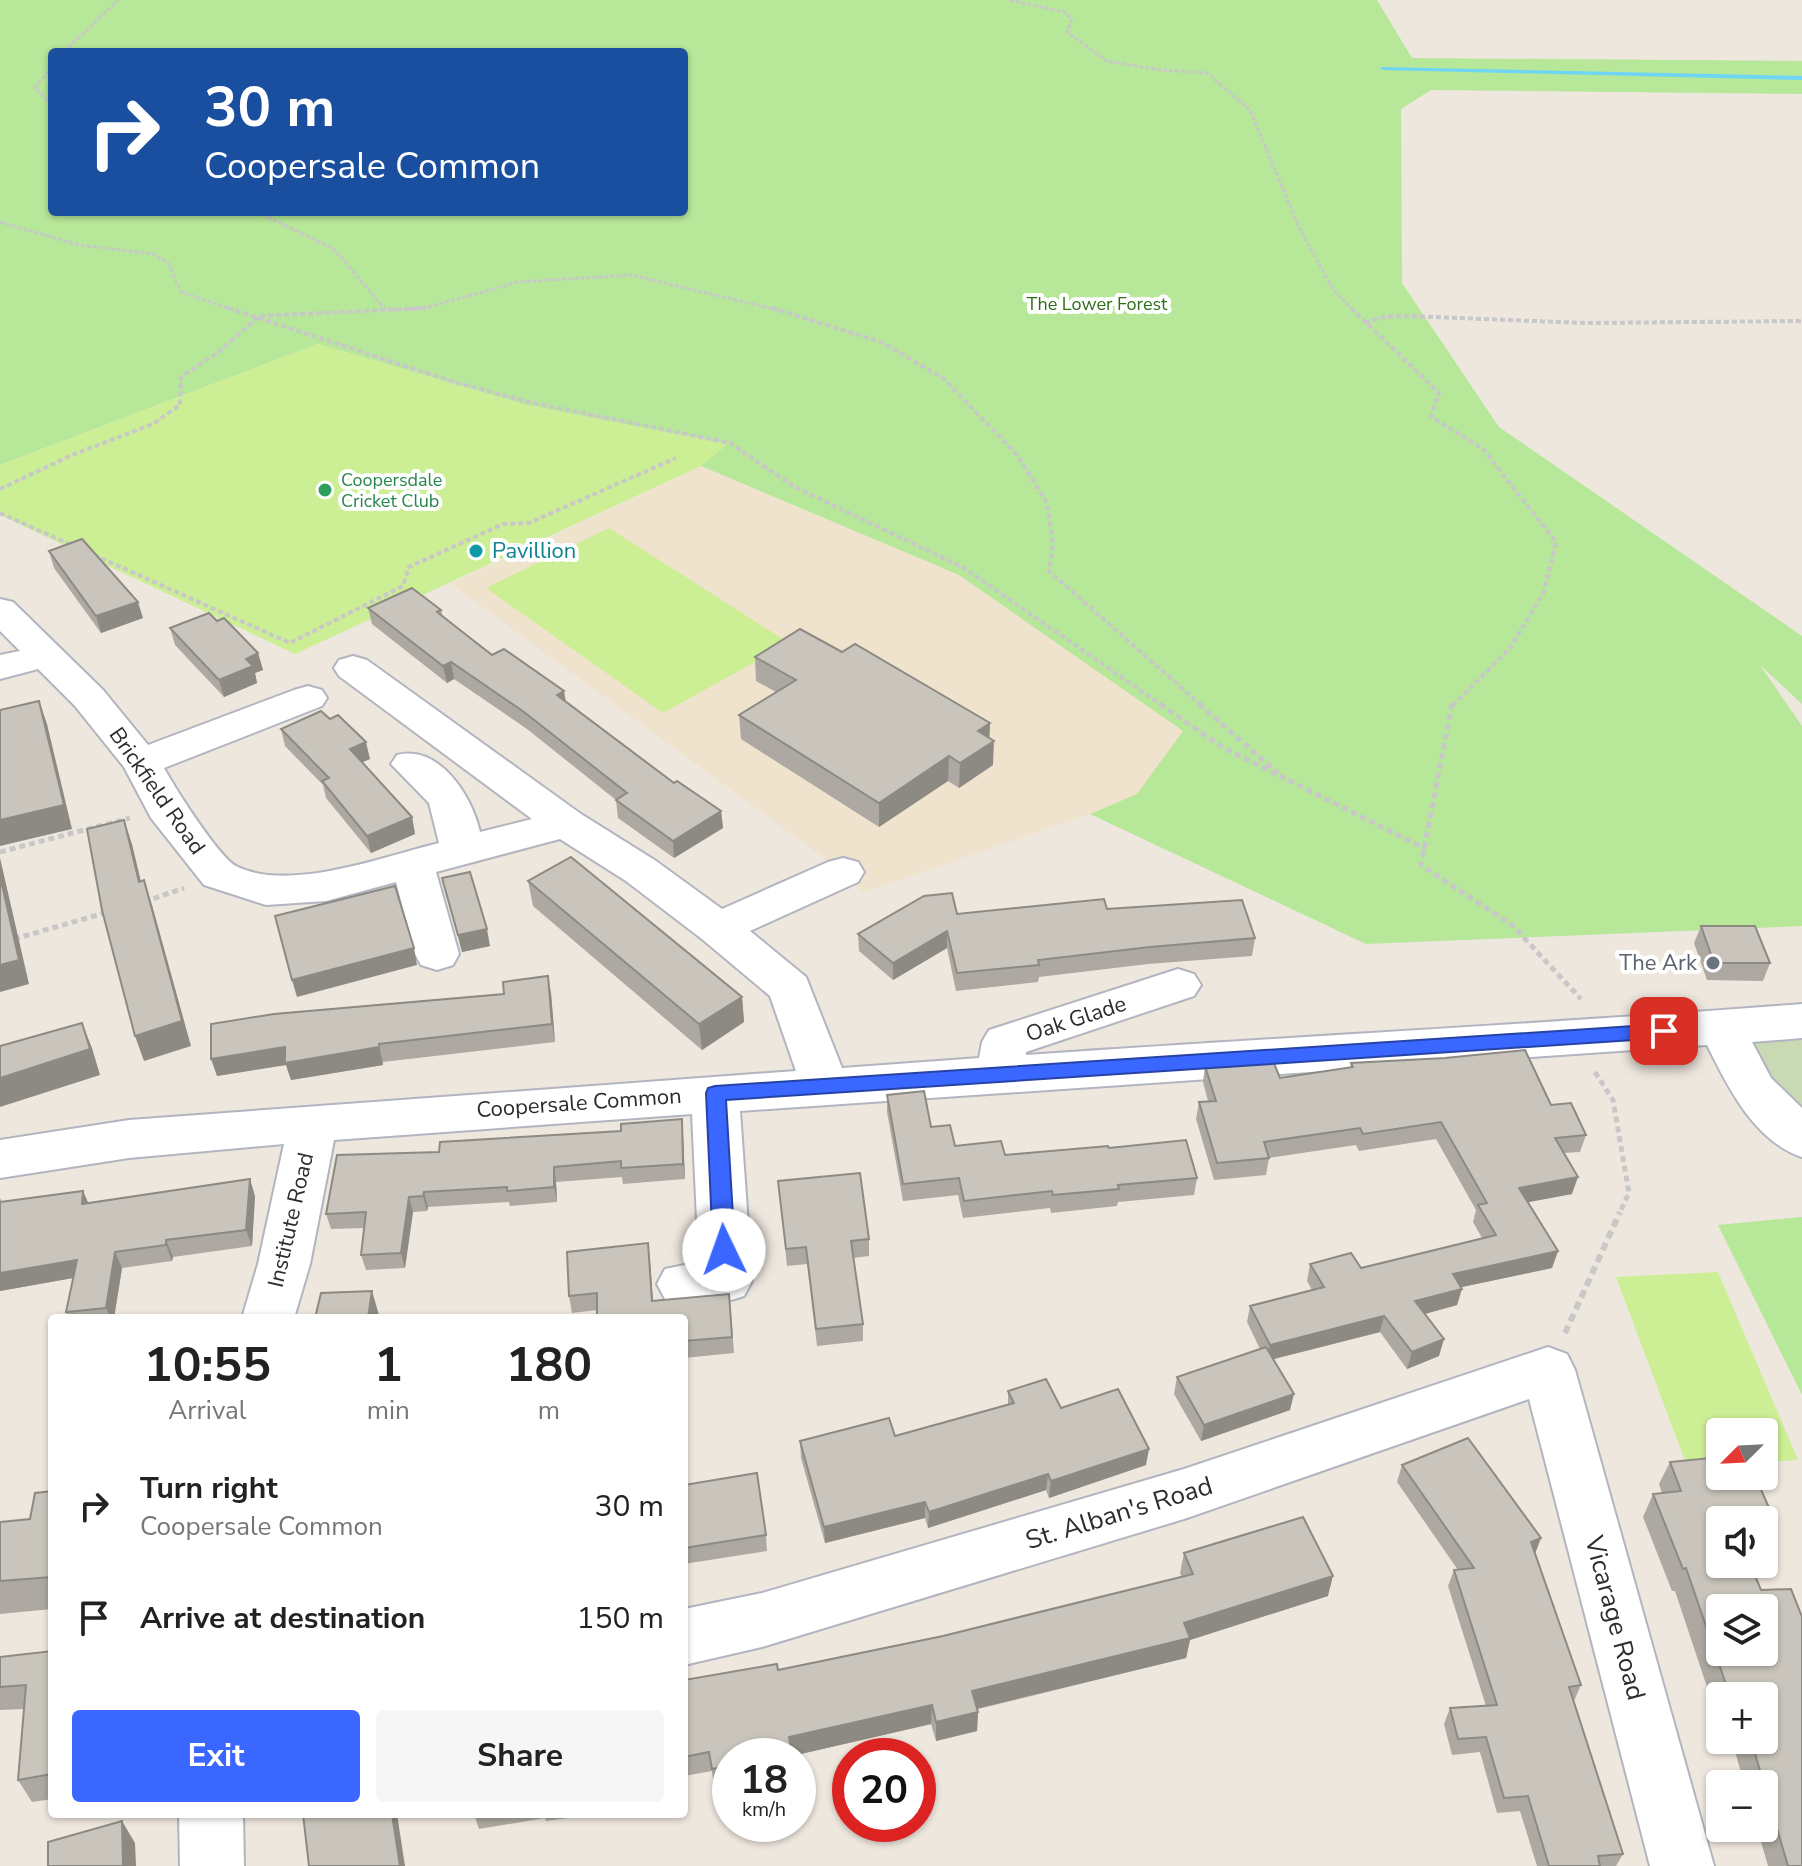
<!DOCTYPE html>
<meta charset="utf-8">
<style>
body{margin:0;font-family:"Nunito Sans",sans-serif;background:#f6f6f6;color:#222;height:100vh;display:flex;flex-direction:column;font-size:30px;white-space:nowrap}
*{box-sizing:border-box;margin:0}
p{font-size:26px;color:#767676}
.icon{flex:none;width:44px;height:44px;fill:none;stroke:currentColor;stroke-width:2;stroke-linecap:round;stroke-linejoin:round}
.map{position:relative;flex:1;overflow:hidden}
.details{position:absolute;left:48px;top:1314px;width:640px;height:504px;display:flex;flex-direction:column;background:#fff;border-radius:8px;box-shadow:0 2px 6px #0004}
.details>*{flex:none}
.hud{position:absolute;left:48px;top:48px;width:640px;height:168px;border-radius:8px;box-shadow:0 2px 6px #0004;background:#1a4fa0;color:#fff;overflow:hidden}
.needle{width:52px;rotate:246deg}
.buttons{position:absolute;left:1706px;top:1418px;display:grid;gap:16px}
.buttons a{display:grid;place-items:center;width:72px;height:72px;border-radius:8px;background:#fff;box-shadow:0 2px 6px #0004;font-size:40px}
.speed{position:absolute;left:712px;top:1738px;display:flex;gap:16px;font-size:40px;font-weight:700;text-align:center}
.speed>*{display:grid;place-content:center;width:104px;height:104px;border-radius:50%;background:#fff;box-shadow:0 2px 6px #0004;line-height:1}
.speed small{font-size:20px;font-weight:400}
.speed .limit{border:12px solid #d22;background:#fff;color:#111}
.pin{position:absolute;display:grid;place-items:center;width:68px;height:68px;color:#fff;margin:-34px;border-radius:16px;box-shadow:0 4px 12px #0006}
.me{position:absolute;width:88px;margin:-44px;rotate:357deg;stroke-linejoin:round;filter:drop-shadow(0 0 6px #0008)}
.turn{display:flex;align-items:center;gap:28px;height:168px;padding:0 24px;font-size:36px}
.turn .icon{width:104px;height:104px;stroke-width:2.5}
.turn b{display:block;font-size:56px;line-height:68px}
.eta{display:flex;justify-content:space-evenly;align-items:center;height:136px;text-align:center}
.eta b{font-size:48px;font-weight:700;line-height:56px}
.action{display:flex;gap:16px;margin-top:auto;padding:16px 24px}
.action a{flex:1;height:92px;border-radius:8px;background:#3a67ff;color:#fff;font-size:32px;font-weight:700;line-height:92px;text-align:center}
.action a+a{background:#f6f6f6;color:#222}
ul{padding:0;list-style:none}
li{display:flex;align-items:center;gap:24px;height:112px;padding:0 24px}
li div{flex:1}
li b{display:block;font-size:30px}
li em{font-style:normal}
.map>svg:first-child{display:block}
.education{fill:#f0e3cd}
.green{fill:#b7e799;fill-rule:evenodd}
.cemetery{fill:#c8d9b4}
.pitch{fill:#ccee94}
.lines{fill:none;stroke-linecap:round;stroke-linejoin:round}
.stream{fill:#6ed6f4;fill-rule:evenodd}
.minor-casing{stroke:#b2b5c0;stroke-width:4}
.path-far3{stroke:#c8c8c8;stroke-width:3;stroke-dasharray:4 2;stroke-linecap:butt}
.path-far2{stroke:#c8c8c8;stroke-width:4;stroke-dasharray:5 3;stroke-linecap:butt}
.path-far1{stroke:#c8c8c8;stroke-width:5;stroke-dasharray:6 4;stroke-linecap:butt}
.path{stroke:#c8c8c8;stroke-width:6;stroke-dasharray:8 5;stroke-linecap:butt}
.minor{fill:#fff;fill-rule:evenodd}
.wall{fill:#ada9a2;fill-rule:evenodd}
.shaded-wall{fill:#8d8a84}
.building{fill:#c9c5bc;stroke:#8d8a84;stroke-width:2;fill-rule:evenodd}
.route{fill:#3a67ff;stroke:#2643a6;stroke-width:2}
.leisure-dot{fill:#2e9e5b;stroke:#fff;stroke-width:3}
.culture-dot{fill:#0f9aa8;stroke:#fff;stroke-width:3}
.worship-dot{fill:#6b7280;stroke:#fff;stroke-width:3}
.labels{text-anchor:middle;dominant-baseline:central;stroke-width:8;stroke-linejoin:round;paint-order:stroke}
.far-park-label{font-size:18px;fill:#2d6e18;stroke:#fff}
.far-leisure-label{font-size:18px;fill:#27864d;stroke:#fff;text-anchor:start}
.culture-label{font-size:22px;fill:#0d838f;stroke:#fff;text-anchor:start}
.street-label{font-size:22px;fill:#2c2c2c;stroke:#fff}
.worship-label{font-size:22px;fill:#5b616d;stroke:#fff;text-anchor:end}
.near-street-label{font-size:26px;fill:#2c2c2c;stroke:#fff}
</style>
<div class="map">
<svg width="1802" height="1866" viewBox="0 0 1802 1866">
<rect width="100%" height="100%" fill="#eee7de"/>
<!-- education -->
<path class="education" d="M701,466l258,109 225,156 -47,63 -47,20 -228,79 -19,-21 -392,-288z"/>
<!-- green -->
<g class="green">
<path d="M0,0h1377l35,58 390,3v33l-371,-4 -30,19 1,174 97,144 303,209v68l-42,-39 42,61v200l-436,18 -276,-130 47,-20 46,-63 -224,-156 -258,-109 26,-22 -201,-39 -208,-61 -318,121zM52,52h632v160h-632z"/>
<path d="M1802,1217v178l-84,-170z"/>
</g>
<!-- cemetery -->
<path class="cemetery" d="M1802,1033v88l-38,-37 -21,-46z"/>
<!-- pitch -->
<g class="pitch">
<path d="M318,344l208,61 202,39 -27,22 -406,188 -295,-139v-50z"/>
<path d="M609,528l180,115 -126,70 -177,-125z"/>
<path d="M1718,1272l80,188 -34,2v-30h-44v32l-33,2 -71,-189z"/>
</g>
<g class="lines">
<!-- stream -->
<path class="stream" d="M1381,67l421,9v4l-419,-10 -3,-2z"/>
<defs>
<g id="minor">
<path d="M0,599l13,3 90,88 45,55 146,-55 14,-4 14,4 5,8 -5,8 -158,62c11,20 54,88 72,98 53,27 149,-10 203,-23l-10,-40 -38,-39 6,-9c42,-11 75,41 83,77l52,-13 -193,-143 -5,-8 5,-8 14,-4 14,4 214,154 75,47 66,48 106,-47 15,-4 15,4 6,10 -6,10 -108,49 56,46 36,91 137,-10 3,-16 7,-12 189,-61 16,5 7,11 -7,11 -168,56v3c259,-18 518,-31 776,-51v34l-50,4 19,36 31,30v49c-48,-16 -74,-70 -95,-112l-967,66 12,170 -8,15c-26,9 -53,12 -79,3l-8,-15 8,-15 34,-7 -7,-148 -358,26 -24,124 -16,54h-52l16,-54 26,-120 -155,14 -129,20v-38l129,-20 667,-49 -26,-75 -68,-57 -76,-58 -66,-42 -124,33 23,82 -6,11 -16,5 -16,-5 -6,-11 -19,-72 -70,19 -60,4 -62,-20 -53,-67 -27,-51 -49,-61 -37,-37 -38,10v-24l20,-4 -20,-20z"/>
<path d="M1548,1347l19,7 8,16 139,496h-64l-121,-467 -345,120 -422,128 -78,18v-56l78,-16 422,-124z"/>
<path d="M179,1814h64l1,52h-64z"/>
</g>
</defs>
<!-- minor casing -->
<use href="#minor" class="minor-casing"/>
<!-- path-far3 -->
<g class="path-far3">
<path d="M1010,0l54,12 8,7 -5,13 40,29 53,9 47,3 43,37 48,115 35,65 20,20"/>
<path d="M64,52l54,-52"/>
<path d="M52,66l-17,22 17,17"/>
<path d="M257,212l77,37 51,60"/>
<path d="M0,222l79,23 75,9 14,9 13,29 53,18"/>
<path d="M392,310l33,-2 93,-26 113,-7 147,35"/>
</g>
<!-- path-far2 -->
<g class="path-far2">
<path d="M228,308l226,74 75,20 201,41 63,43 171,82 199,138"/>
<path d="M772,308l109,34 63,37 73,76 30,48 6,41 -4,27 153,135"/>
<path d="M1351,308l88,85 -8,24 51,31 74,94 -12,50 -34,56 -58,58"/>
<path d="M1365,323l19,-6 24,-1 177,7 217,-2"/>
<path d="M0,489l72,-34 81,-31 27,-19 1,-28 39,-26 39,-35 167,-8"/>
<path d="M0,513l74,33"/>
<path d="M94,555l196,88 113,-57 6,-19 94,-43 26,-1 147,-65"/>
</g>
<!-- path-far1 -->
<g class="path-far1">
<path d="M1160,704l62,43 204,102"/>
<path d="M1199,704l79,69"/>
<path d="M1452,704l-31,161 91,60 69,74"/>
<path d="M0,852l130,-34"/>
<path d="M144,902l40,-14"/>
<path d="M14,939l94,-27"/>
<path d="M1595,1072l18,28 16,93 -10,21"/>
</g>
<!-- path -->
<path class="path" d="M1565,1333l55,-121"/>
<!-- minor -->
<use href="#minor" class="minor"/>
</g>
<!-- wall -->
<g class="wall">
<path d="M49,551l94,67 -42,15 -47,-65z"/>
<path d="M368,608l73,2 2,7 49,38 74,47 108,81 47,28 2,17 -49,30 -56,-40 -2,-18 -89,-71 -73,-50 -7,4 -75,-59z"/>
<path d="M217,621l41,32 5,17 -8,3 2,10 -33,14 -49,-52 -5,-17z"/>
<path d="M842,652l148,71 -1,15 4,27 -34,23 -11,-7 -69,46 -138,-88 -2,-24 37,-23 -20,-11 -1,-24z"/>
<path d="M281,729l89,30 -8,3 50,55 3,17 -44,19 -45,-55 -3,-13 -38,-39z"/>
<path d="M442,878l48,68 -28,6z"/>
<path d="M528,881l214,116 2,25 -42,28 -169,-144z"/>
<path d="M1107,909l148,29 -3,18 -104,8 -109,13 -1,5 -82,9 -9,-43 -54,32 -34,-29 -1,-17 99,-20z"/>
<path d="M1701,926l69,37 -7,18 -56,-1 -13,-37z"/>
<path d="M551,993l4,49 -172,20v3l-92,15 -5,-15 -69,11z"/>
<path d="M1351,1063l200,42 35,30 -6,17 -16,1 8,41 -45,8 31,49 -6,17 -91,19 -4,18 -32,9 14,42 -32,13 -27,-37 -107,27 17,51 -89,31 -27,-47 3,-17 83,-28 -13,-27 3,-16 62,-16 -5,-9 3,-17 51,4 121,-30 -9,-16 3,-12 -40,-71 -77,12 -3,-6 -87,13 -3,17 -52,5 -18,-61 3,-17 9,-1 -5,-19 2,-16 75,12 70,-10z"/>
<path d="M887,1095l44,32 24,19 50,9 104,-7 88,30 -3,17 -76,7 -1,4 -66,7 -1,-5 -87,10 -5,-23 -55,6 -16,-89z"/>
<path d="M683,1135l2,44 -62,5 -1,-7 -66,5 1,20 -47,4 -1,-4 -81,5 -1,4 -14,1 -8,56 -39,2 -5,-15 3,-27 -33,1 -5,-15 113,-62z"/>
<path d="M778,1181l91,58v17l-16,2 10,66v17l-46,5 -10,-82 -20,2z"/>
<path d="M83,1191l5,12 167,-7 -3,50 -79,11 -1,4 -50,7 -8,50h-45l-3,-6 7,-34 -73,13v-93l2,4z"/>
<path d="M648,1243l5,58 78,10 3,42 -50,5v-40l-87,-8 -25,3 -3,-17z"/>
<path d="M1008,1391l53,17 85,57 -97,33 -3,-8 -118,38 -3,-10 -100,25 -24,-85 -1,-17 95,-5 113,-32z"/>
<path d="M1720,1457v19h35l19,43 -10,18v-17h-44v44h30l11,26 30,-1 11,28v249h-34l-11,-38h7v-44h-20l-12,-44h32v-44h-44v30l-45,-135h-3l-29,-74 10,-23 9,-1 -3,-9 11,-22zM1720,1608h44v44h-44z"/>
<path d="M1402,1465l133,89 46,131 -7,16 49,153 -7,12h-79l-17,-55 -23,2 -17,-61 -28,3 -8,-31 6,-16 36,-2 -38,-120 6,-16h4l-61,-88z"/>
<path d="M684,1485l82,50 1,16 -83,13z"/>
<path d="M52,1491v118l-52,5v-92l30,-3z"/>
<path d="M1184,1553l144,43 -138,44 -4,18 -208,51 -1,22 -41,10 -5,-17 -139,32h-62v29l-16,3 -2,-17 -28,5v-96l94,-10 165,-34 239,-59 -2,-4z"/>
<path d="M52,1651v148l-20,3 -14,-22 6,-71 -24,1v-53z"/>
<path d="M474,1814h123l-51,7 -1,-3 -66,11z"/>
</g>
<!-- shaded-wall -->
<g class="shaded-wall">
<path d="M138,602l5,16 -42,15 -5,-17z"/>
<path d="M258,653l5,17 -8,3 2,10 -33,14 -5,-17 27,-21z"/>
<path d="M451,662l3,17 -7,4 -4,-17z"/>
<path d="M564,691l3,17 -10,-13z"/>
<path d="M39,701l8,23 25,105 -72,17v-26z"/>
<path d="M990,723l-1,21 5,-3 -1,24 -34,23 1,-25 18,-32z"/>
<path d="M366,742l4,17 -16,7 -4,-17z"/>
<path d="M949,756l-1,25 -69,46v-24z"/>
<path d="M721,811l2,17 -49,30 -1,-17z"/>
<path d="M412,817l3,17 -44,19 -4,-17z"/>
<path d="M124,820l8,24 15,63 -8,-25z"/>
<path d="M0,858l29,126 -29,8z"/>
<path d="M144,880l8,25 39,141 -47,15 -9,-25z"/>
<path d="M487,929l3,17 -28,6 -4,-17z"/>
<path d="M947,931v17l-54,32v-17z"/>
<path d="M414,948l3,17 -120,32 -5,-17z"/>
<path d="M548,976l3,17 4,49 -3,-18z"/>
<path d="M742,997l2,25 -42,28 -3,-26z"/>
<path d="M82,1023l10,25 8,27 -100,32v-29z"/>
<path d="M379,1044l4,21 -92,15 -5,-15 -69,11 -6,-17 74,-12z"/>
<path d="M682,1119l1,16 2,44 -2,-15z"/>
<path d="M554,1167l2,15 1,20 -3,-15z"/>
<path d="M1578,1177l-6,17 -59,11 6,-17z"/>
<path d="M250,1179l5,17 -3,50 -6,-16z"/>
<path d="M83,1191l7,16 -8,-3z"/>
<path d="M424,1192l4,15 -1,4 -4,-15z"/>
<path d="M409,1197l4,15 -8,56 -4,-15z"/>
<path d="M166,1240l7,17 -1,4 -6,-16z"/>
<path d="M648,1243l2,17 4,58 -2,-17z"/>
<path d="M1558,1251l-6,17 -104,22 5,-16z"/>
<path d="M115,1252l7,16 -8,50h-3l-5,-10z"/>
<path d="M77,1260l7,16 -84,15v-18z"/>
<path d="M1462,1289l-5,16 -47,13 5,-17z"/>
<path d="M372,1291l7,24v3h-11z"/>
<path d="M1384,1316l-4,16 -114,29 4,-16z"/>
<path d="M1444,1339l-5,17 -32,13 5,-17z"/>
<path d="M1294,1394l-4,16 -89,31 3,-16z"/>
<path d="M1149,1449l-3,16 -97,33 2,-17z"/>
<path d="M1048,1474l-2,16 -118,38 1,-16z"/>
<path d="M925,1502v16l-100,25 -1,-16z"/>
<path d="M1541,1538l-6,16 -4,-12z"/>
<path d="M1333,1576l-5,20 -138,44 -4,18 -215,52 1,-19z"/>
<path d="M932,1705l-1,19 -139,32 -3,-19z"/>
<path d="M978,1712l-1,19 -41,10v-19z"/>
<path d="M392,1814h5l8,52h-5z"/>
<path d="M122,1821l13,22 1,23h-13z"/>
</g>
<!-- building -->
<g class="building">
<path d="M82,539l56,63 -42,14 -47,-65z"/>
<path d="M412,588l29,22 -4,2 55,43 12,-6 60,42 -7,4 117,88 3,-2 44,30 -48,30 -57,-41 11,-7 -103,-81 -73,-50 -8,4 -75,-58z"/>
<path d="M209,613l8,8 7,-3 34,35 -12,6 7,7 -34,14 -49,-52z"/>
<path d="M800,629l42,23 13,-8 135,79 -12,8 16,10 -34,22 -11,-7 -70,47 -140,-88 57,-35 -41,-23z"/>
<path d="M39,701l25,104 -64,15v-110z"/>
<path d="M321,711l9,8 8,-4 28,27 -16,7 62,68 -45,19 -45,-55 7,-3 -48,-49z"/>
<path d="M124,820l15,62 5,-2 38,141 -47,15 -33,-126 -15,-81z"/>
<path d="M571,857l171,140 -43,27 -171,-143z"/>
<path d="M470,872l17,57 -29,6 -16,-57z"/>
<path d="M0,876l19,84 -19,5z"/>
<path d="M395,886l19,62 -122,32 -17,-64z"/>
<path d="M952,893l5,21 147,-15 3,10 135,-9 13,38 -105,9 -112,13 1,5 -82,8 -10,-42 -54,32 -35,-29 66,-38z"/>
<path d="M1701,926h54l15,37h-56z"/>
<path d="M548,976l4,48 -173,20v3l-94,16v-16l-74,12v-35l63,-10 230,-20 -1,-12z"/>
<path d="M82,1023l8,26 -90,29v-32z"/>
<path d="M1525,1050l26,55 20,-2 15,32 -31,3 23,39 -59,11 39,63 -105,23 9,15 -47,12 29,38 -32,13 -28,-36 -114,29 -20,-39 74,-19 -14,-23 41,-11 10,15 135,-33 -18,-30 9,-2 -46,-81 -78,12 -3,-6 -96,14 5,16 -52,5 -18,-61 17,-1 -11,-35 68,-5 7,17 73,-11 -2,-4 94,-5z"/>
<path d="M924,1091l7,36 19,-2 5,21 46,-5 4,14 103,-9 1,2 77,-8 11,38 -79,7 1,4 -66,6 -1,-4 -88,10 -5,-23 -56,6 -16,-89z"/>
<path d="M682,1119l1,45 -62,4v-7l-67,6v20l-47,4v-4l-83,5 -1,4 -14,1 -8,56 -40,2 5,-43 -40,2 11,-59 102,-3 1,-10 181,-11v-7z"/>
<path d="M860,1173l9,66 -18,2 12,83 -47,5 -10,-82 -20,2 -8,-68z"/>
<path d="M250,1179l-4,51 -80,10v5l-51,7 -9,56 -40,4 11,-52 -77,13v-71l83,-11 -1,13z"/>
<path d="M648,1243l4,58 77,-7 3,43 -48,4v-23h-87v-25l-28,3 -2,-44z"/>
<path d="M372,1291l-4,27h-53l6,-25z"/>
<path d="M1266,1347l28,47 -90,31 -27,-48z"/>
<path d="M1046,1379l15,29 57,-19 31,60 -98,32 -3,-7 -119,38 -4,-10 -101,25 -24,-86 89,-23 6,18 119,-33 -6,-12z"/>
<path d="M1468,1438l73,100 -10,4 50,143 -12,2 54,167 -25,2 2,10h-51l-21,-70 -24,2 -18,-61 -28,2 -8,-31 47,-3 -43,-135 20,-2 -72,-103z"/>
<path d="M1720,1457v19h35l19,43 -54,1v44h30l11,26 30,-1 11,28v249h-14l-37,-126h13v-44h-34l-44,-128 -3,1 -30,-75 28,-3 -11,-29zM1720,1608h44v44h-44z"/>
<path d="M757,1473l9,62 -82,13v-63z"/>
<path d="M52,1491v86l-52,4v-59l30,-3 5,-26z"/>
<path d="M1303,1517l30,59 -149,47 6,15 -218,53 6,21 -42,10 -4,-17 -143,32 3,18 -8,1h-54v10l-18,3 -3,-17 -25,5v-77l93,-16 1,6 165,-34 250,-62 -9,-21z"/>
<path d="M52,1651v123l-34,6 8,-95 -26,2v-30z"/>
<path d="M303,1814h89l8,52h-91z"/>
<path d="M122,1821l1,45h-75v-24z"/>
</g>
<!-- route -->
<path class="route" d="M1664,1024l9,7 -9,7 -938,62 9,150 -4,6 -7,2 -7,-2 -4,-6 -7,-157 2,-5 7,-2z"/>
<!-- markers -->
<circle class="leisure-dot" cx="325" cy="490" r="8"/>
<circle class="culture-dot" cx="476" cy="551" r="8"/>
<circle class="worship-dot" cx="1713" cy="963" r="8"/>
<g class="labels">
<!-- far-park labels -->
<g class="far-park-label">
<text x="1097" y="304">The Lower Forest</text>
</g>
<!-- far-leisure labels -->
<g class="far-leisure-label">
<text x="341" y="480">Coopersdale<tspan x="341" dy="21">Cricket Club</tspan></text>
</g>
<!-- culture labels -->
<g class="culture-label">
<text x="492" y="551">Pavillion</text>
</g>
<!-- street labels -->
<g class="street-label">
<text transform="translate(157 791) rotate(55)">Brickfield Road</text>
<text transform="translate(1076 1019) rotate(-18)">Oak Glade</text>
<text transform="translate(579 1103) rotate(-4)">Coopersale Common</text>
<text transform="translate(291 1220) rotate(-77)">Institute Road</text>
</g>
<!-- worship labels -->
<g class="worship-label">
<text x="1697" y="963">The Ark</text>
</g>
<!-- near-street labels -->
<g class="near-street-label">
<text transform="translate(1119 1513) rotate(-17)">St. Alban's Road</text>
<text transform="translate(1615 1618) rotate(75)">Vicarage Road</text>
</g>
</g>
</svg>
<div class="buttons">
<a><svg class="needle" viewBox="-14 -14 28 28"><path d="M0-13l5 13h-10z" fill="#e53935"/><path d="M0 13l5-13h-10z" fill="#767676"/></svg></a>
<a><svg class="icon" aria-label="sound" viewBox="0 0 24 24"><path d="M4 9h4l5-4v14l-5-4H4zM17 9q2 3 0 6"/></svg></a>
<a><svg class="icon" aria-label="layers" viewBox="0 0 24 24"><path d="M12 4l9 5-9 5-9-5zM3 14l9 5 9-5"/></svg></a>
<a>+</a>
<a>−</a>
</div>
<div class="speed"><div>18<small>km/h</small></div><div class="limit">20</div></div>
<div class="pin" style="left:1664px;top:1031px;background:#d93025"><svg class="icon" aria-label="arrive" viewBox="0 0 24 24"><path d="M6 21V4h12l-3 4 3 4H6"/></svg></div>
<svg class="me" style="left:724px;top:1250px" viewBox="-20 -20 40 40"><circle r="19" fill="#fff"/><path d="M0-13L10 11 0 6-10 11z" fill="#3a67ff"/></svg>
<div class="hud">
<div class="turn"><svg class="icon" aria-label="right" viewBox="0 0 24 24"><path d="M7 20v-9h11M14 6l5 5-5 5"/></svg><div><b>30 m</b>Coopersale Common</div></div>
</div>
<section class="details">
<div class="eta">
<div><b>10:55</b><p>Arrival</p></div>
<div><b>1</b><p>min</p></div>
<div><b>180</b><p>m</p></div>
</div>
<ul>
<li><svg class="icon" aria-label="right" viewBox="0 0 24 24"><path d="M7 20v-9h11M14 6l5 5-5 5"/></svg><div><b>Turn right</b><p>Coopersale Common</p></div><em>30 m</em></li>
<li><svg class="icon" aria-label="arrive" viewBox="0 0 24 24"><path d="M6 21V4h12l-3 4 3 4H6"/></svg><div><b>Arrive at destination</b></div><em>150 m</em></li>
</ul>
<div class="action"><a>Exit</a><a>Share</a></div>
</section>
</div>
